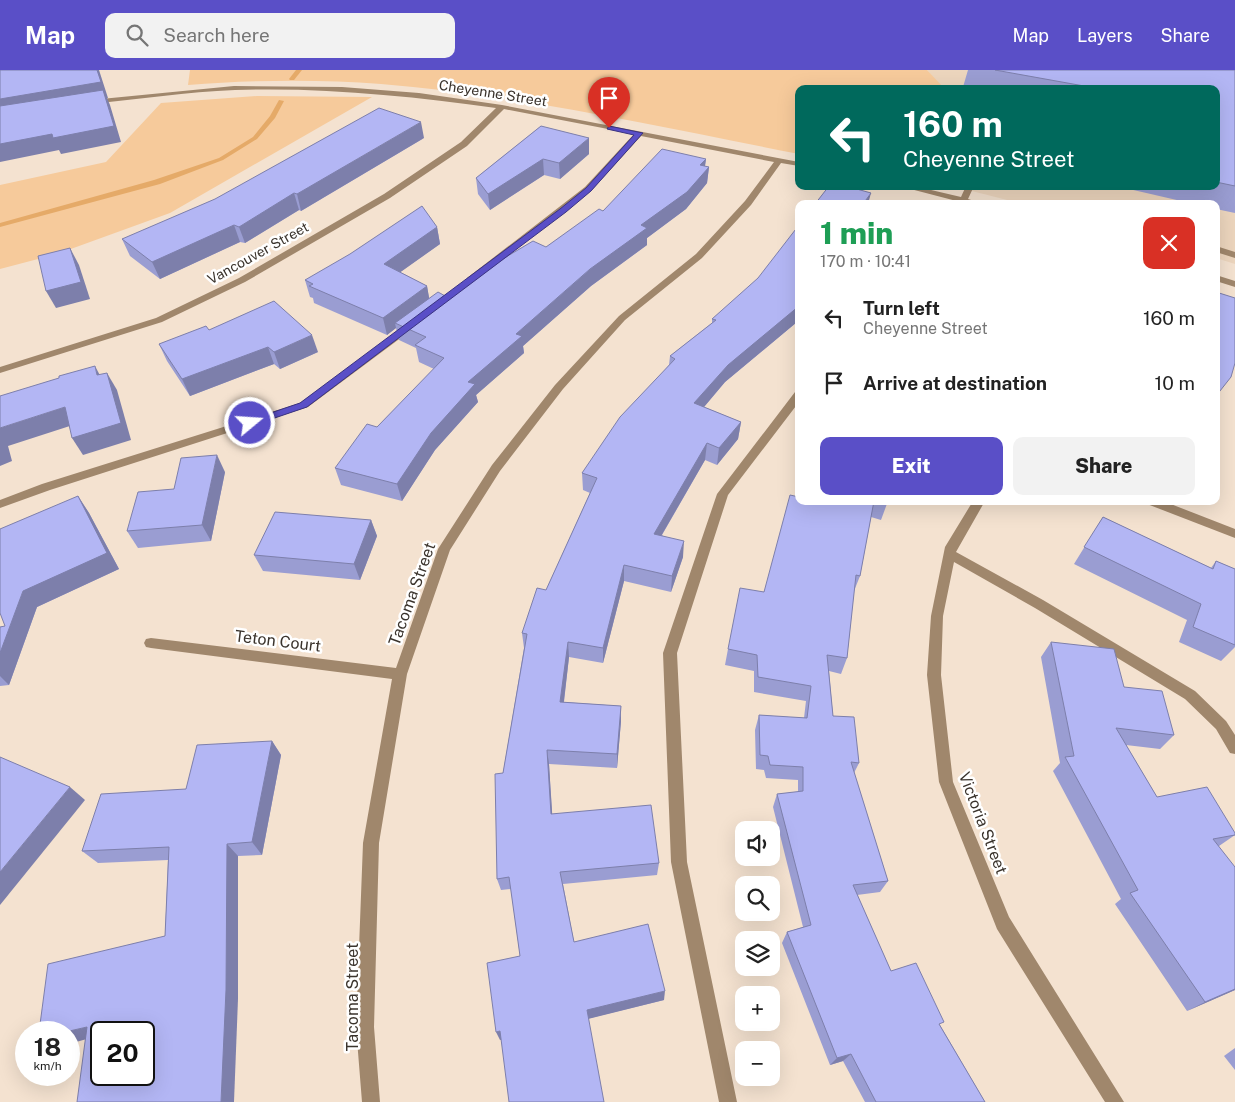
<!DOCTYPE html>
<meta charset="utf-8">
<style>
body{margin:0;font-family:"Public Sans",sans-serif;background:#f2f2f2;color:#222;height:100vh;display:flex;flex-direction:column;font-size:19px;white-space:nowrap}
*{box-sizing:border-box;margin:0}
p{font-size:16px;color:#767676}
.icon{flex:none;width:28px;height:28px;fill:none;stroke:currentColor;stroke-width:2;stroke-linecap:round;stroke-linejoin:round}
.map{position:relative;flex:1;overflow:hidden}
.sheet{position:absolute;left:795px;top:130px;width:425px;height:305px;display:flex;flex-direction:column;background:#fff;border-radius:10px;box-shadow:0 5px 20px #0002}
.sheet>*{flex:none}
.hud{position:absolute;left:795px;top:15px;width:425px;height:105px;border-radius:10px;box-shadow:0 5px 20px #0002;background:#00695c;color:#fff;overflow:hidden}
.buttons{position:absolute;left:735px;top:751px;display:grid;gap:10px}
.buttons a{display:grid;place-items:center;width:45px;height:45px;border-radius:10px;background:#fff;box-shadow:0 5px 20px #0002;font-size:25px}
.speed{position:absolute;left:15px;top:951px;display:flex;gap:10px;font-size:25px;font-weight:700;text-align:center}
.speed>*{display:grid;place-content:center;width:65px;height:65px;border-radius:50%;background:#fff;box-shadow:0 5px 20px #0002;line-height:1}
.speed small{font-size:12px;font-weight:400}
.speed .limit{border:2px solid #111;border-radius:8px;background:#fff;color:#111}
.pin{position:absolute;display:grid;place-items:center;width:42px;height:42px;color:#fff;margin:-51px -21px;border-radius:50% 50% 50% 0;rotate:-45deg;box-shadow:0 0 5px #0007}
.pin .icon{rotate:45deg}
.me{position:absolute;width:55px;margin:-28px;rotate:72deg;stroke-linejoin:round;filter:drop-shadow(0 0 4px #0008)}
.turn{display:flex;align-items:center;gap:18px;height:105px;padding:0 25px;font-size:22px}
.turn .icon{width:65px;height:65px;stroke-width:2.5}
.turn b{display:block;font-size:35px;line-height:42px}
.round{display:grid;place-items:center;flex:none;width:52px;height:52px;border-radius:10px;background:#f2f2f2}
.summary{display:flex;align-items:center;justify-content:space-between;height:85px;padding:0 25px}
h1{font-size:30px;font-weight:800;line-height:38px;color:#1e9e55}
.button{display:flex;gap:10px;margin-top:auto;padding:10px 25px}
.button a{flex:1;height:58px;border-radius:10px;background:#5a4fc7;color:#fff;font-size:20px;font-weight:800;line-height:58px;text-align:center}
.button a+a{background:#f2f2f2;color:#222}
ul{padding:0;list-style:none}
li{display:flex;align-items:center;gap:15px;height:65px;padding:0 25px}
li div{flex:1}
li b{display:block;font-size:19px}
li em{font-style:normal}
header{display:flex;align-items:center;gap:30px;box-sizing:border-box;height:70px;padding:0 25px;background:#5a4fc7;color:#fff}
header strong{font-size:24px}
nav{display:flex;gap:28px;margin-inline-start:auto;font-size:18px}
.search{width:350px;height:45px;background:#f2f2f2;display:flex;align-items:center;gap:12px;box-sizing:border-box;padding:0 18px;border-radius:10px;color:#767676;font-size:19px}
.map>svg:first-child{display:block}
.built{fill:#ecd5bd}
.green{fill:#f6ca9b}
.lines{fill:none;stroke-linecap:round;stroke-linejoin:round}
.stream{fill:#e5aa68;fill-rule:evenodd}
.minor{fill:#a0876c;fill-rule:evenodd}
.wall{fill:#9a9dd2}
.shaded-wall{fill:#7d7fab}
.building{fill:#b3b6f4;stroke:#7d7fab;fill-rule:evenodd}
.route{fill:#5a4fc7;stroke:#3a3381}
.labels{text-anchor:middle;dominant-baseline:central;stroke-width:5;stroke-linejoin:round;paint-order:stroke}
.far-street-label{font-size:14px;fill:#3a332c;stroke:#fff}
.street-label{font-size:16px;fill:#3a332c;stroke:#fff}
</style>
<header>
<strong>Map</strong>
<div class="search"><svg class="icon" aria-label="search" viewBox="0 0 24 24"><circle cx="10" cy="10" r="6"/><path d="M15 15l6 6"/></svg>Search here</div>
<nav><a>Map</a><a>Layers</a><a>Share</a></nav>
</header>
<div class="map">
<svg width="1235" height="1032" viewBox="0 0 1235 1032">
<rect width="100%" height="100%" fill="#f4e2d0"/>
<!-- built -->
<path class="built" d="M927,0h308v194l-19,-6v-54h-193l-71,-18h264v-97h-273z"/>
<!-- green -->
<g class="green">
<path d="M190,0h737l16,17 -144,2v65c-137,-27 -280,-59 -418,-70 -64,-5 -129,-4 -193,1z"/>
<path d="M257,26l115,1 -202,116 -113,41 -57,15v-84l106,-23 55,-59z"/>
</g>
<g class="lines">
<!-- stream -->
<g class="stream">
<path d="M296,0h6l-8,10h-4l-1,-1z"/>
<path d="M279,30l5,1 -9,17 -18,21 -34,21 -63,24 -160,43v-4l154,-43 65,-22 34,-21 17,-21z"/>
</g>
<!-- minor -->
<g class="minor">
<path d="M234,16l108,1 77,6 83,12 297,57v4l-18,-3 -30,42 -49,53 -77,62 -62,69 -63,82 -50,79 -43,124 -28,169 -5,184 6,75h-18l-6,-75 7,-184 29,-164 -241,-31 -5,-1 -2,-4 2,-4 5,-1 245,30 42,-119 54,-84 63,-80 64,-69 77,-62 49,-53 29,-39 -133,-26 -50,55 -121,92 -3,-1v-4l118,-91 49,-53 -130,-25 -37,37 -77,52 -145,84 -83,40 -162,51v-6l156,-49 83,-40 145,-84 77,-52 35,-34c-86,-12 -173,-21 -261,-18 -48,2 -96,9 -144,14l-4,-2 4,-2z"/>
<path d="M899,116h15l47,11 5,-11h8l-6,13 16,5h-16z"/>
<path d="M1216,176l19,6v6l-19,-6z"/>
<path d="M1216,205l19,6v6l-19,-6z"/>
<path d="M411,253l5,3 -2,2 -106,79 -258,83 -50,18v-8l42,-16 258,-81z"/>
<path d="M799,321v11l-71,93 -51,158 10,209 50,240h-18l-48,-240 -8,-209 54,-159 78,-102z"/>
<path d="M973,431h12l-29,51 87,48 152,91 31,30 9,14v19l-5,-1 -14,-24 -31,-30 -150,-91 -81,-46 -11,54 -2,59 12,107 56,135 115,185h-19l-108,-173 -58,-147 -12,-107 4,-59 14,-69z"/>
<path d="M1145,431h18l72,28v9l-88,-34z"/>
</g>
</g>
<!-- wall -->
<g class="wall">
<path d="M968,0h267v143l-19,-4v-5h-22l-78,-18h100v-97h-247l-6,-2z"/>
<path d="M541,56l48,28 -29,25 -16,-4 -54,35 -12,-16 -2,-16z"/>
<path d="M424,68l-123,73 -2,-1 -54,33 -5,-1 -80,37 -30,-23 -8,-17z"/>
<path d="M706,89l-1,7 4,1 -2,16 -21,26 -39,29v7l-56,41 -68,60 1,7 -48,42 2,7 -43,48 -33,51 -61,-16 -6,-17 42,-41 57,-58 -15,-7 -3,-14 -17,-8 -3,-12 -9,7 -73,-32 -1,-5 -3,-1 -5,-17 132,-53 3,17 -40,28 27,14 2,12 18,-1 99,-50 57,-36z"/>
<path d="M798,246l-1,6 -72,60 -21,25 37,15 -3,17 -21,26 -12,-5 -43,75 21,22 -12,35 -47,-11 -21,82 -34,-6 -5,45 57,4v15l-4,47 -68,-4 3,50 107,49 -2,12 -94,9 11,58 90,58 -164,40 20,-84 -9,-67 -10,1 -4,-11 6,-106 21,-125 -2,-15 24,-43 44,-97 -7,-3 -1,-17 87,-108 1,-9 42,-33v-4z"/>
<path d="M209,260l109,22 -38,17 -6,-5 -84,32 -23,-35 -8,-17z"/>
<path d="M225,402l-14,69 -73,7 -11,-17 47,-42z"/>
<path d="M78,426l11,17 30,56 -82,38 -28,78 -9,1v-59l5,-1z"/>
<path d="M799,431h89l-7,19 -10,-3 -11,59 -6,15 -7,67 -6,16 -12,-3 4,45 26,47 -5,10 34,108 -8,11 -23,3 34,76 49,54 45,77h-120l-22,-41 -13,4 -48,-122 5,-11 16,-5 -30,-120 4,-13 21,-2v-12l-32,-2 -2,-8 -8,-1 -1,-39 4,-15 45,3 2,-17 -52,-9v-21l-29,-6 3,-16 36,-57z"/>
<path d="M1103,447l108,51 5,-7 19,8v78l-14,14 -42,-19 8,-22 -113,-56z"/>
<path d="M371,450l6,16 -17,44 -97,-9 -9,-16z"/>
<path d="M1051,572l73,45 50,48 -14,14 -34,-4 31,52 78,36v2l-16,11 16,144 -48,21 -72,-107 6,-5 -68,-128 7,-8 -19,-106z"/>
<path d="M272,671l9,14 -19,100 -24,1v143l-73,-63 3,-76 -70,3 -16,-12 104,-62z"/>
<path d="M1235,978v22l-11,-14z"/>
</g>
<!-- shaded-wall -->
<g class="shaded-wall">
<path d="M97,0h2l9,28h-1l3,7 11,37 -60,12 -2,-4 -59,12v-63z"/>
<path d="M421,52l3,16 -123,73 -4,-17z"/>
<path d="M589,68v16l-29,25 -1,-16z"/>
<path d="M543,89l1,16 -54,35 -2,-16z"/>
<path d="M706,89l-2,13 5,-5 -2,16 -21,26 -39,29v7l-56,41 -68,60 1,7 -48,42 2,7 -43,48 -33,51 -5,-17 34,-51 37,-51 48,-48 125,-109z"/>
<path d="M294,123l5,17 -54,33 -6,-16z"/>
<path d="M871,123l-3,11h-5z"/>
<path d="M234,155l6,17 -80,37 -8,-17z"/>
<path d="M437,157l3,17 -52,37 -4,-17z"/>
<path d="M70,178l9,17 11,34 -34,9 -10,-17z"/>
<path d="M427,216l3,17 -35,20 1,5 -9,7 -4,-17z"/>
<path d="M799,231v14l-2,7 -72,60 -32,38 1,-17 34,-38z"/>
<path d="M312,265l6,17 -38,17 -6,-17z"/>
<path d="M268,277l6,17 -84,32 -8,-17z"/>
<path d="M95,296l9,17 -7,-8z"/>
<path d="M107,303l10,17 14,50 -48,15 -11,-17z"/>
<path d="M65,337l11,17 -68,22 4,15 -12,5v-38z"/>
<path d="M741,352l-3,17 -21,26 2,-17z"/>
<path d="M707,373l-2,17 -52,90 1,-16z"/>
<path d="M217,385l8,17 -14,69 -9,-16z"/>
<path d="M78,426l11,17 30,56 -82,38 -28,78 -9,-9v-23l23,-62z"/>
<path d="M371,450l6,16 -17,44 -6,-16z"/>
<path d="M684,471l-1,16 -12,35 1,-16z"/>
<path d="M624,495v16l-21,82v-15z"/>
<path d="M568,572l1,15 -7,60 -2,-15z"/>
<path d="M621,636v15l-4,47v-14z"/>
<path d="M272,671l9,14 -19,100 -10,-13z"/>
<path d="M547,680l2,14 4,63 -2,-13z"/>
<path d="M70,717l15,13 -85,105v-33z"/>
<path d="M227,774l11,12v143l-4,103h-13z"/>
<path d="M1235,919v1l-48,21 18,-9z"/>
<path d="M665,921l-1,9 -76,19 -1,-9z"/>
<path d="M87,957l14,8 -32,9v-12h-4z"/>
<path d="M500,961l3,8 -3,1 -4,-8z"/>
<path d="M851,984l-8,7 -13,4 7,-7z"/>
</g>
<!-- building -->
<g class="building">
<path d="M0,0h97l4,12 -101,17z"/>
<path d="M995,0h240v116l-19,-4v-93h-132v-3z"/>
<path d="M103,20l11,36 -61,12 -1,-4 -52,10v-38z"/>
<path d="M379,38l42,14 -124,72 -3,-1 -55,34 -5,-2 -82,37 -30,-23 93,-40z"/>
<path d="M541,56l48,12 -30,25 -16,-4 -55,35 -12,-16z"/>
<path d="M662,79l44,10 -6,6 9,2 -22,25 -46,33 6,3 -57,41 -74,65 6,2 -54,46 7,2 -44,49 -34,51 -62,-16 32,-44 10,3 67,-69 -29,-13 11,-8 -31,-14 43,-31 9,5 27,-21 59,-35 13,6 53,-38 4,2z"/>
<path d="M829,116h17l25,7 -8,11h-48z"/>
<path d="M422,136l15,21 -53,37 43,22 -44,32 -74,-32 4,-2 -8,-4 45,-26z"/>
<path d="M799,155v76l-3,2 3,1v2l-71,59 -34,38 47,19 -22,26 -12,-5 -53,91 30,7 -12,35 -48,-11 -21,83 -35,-6 -8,60 61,4 -4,48 -70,-4 4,64 100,-9 8,58 -99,9 14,70 74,-18 17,67 -78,19 17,92h-95l-9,-71 -4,1 -9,-69 33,-7 -11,-79 -12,2 -2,-105 8,-1 24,-139 -5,-1 15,-45 9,2 51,-112 -15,-5 38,-56 55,-58 -5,-3 46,-36 -4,-1 46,-41z"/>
<path d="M70,178l11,34 -35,9 -8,-35z"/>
<path d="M1216,222l19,6v65l-4,14 -15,19z"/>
<path d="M274,231l38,34 -38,17 -6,-5 -86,32 -23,-35 47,-18 3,4z"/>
<path d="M95,296l2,9 10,-2 14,50 -49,15 -7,-31 -65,21v-32l59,-18v-2z"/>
<path d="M217,385l-15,70 -75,6 11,-39 36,-3 7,-31z"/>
<path d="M790,425l9,2v4h75l-14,75 -4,-1 -9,83 -20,-3 6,61 21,1 5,46 -8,-1 37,119 -35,4 38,86 25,-8 28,59 -5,2 46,78h-109l-25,-48 -14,4 -50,-126 24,-7 -34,-131 26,-3v-24l-33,-2 -2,-9 -8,-1 -1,-40 48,3 4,-32 -53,-9 -1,-22 -29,-6 12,-61 24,4z"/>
<path d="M78,426l29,57 -84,38 -23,62v-26l5,-1 -5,-13v-84z"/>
<path d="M879,431h9l-1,3z"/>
<path d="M275,442l96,8 -17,44 -100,-9z"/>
<path d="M1103,447l110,52 3,-8 19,8v76l-42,-18 8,-23 -117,-57z"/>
<path d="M1051,572l63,7 10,38 38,4 12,44 -58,-7 41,69 50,-10 28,46v2l-22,4 22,28v122l-30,13 -75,-109 8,-3 -73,-133 9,-1z"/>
<path d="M272,671l-20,101 -25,2 -1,146 -5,112h-144l10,-75 -22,5h-26l9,-68 117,-28 4,-89 -87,4 19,-57 85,-5 11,-44zM101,962h43v43h-43z"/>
<path d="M0,687l70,30 -70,85z"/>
</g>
<!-- route -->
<path class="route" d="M609,56l34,7 -52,58 -25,21 -259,195 -53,18h-7v-4l53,-18 260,-194 26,-21 48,-53 -27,-6z"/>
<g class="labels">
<!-- far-street labels -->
<g class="far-street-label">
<text transform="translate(493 23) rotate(9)">Cheyenne Street</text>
<text transform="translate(258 183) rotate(-29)">Vancouver Street</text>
</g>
<!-- street labels -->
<g class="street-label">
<text transform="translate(412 524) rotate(-70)">Tacoma Street</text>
<text transform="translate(278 571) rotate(7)">Teton Court</text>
<text transform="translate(983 753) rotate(69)">Victoria Street</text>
<text transform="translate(352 927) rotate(-90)">Tacoma Street</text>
</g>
</g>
</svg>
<div class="buttons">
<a><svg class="icon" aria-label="sound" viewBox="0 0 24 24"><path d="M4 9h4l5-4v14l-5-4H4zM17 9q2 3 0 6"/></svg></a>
<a><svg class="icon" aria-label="search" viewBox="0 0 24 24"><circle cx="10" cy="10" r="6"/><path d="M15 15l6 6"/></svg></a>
<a><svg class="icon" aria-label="layers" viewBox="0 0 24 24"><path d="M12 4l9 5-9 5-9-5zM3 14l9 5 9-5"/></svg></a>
<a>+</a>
<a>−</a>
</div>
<div class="speed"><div>18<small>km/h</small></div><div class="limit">20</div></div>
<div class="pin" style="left:609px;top:58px;background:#d93025"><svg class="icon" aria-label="arrive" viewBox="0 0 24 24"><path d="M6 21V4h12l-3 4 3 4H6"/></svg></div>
<svg class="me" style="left:250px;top:353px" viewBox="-20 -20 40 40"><circle r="17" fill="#5a4fc7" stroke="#fff" stroke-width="3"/><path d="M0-11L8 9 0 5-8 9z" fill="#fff"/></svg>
<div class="hud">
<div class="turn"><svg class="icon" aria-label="left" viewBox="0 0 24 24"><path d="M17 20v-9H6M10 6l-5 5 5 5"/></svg><div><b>160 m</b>Cheyenne Street</div></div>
</div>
<section class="sheet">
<div class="summary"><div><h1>1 min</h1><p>170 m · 10:41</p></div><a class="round" style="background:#d93025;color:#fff"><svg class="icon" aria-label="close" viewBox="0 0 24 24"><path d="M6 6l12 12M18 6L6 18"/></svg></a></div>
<ul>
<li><svg class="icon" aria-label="left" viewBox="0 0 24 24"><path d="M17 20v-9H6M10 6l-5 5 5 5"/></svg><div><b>Turn left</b><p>Cheyenne Street</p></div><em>160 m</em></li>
<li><svg class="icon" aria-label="arrive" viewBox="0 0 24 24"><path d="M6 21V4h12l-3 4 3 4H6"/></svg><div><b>Arrive at destination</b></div><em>10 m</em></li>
</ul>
<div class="button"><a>Exit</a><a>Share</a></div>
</section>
</div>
